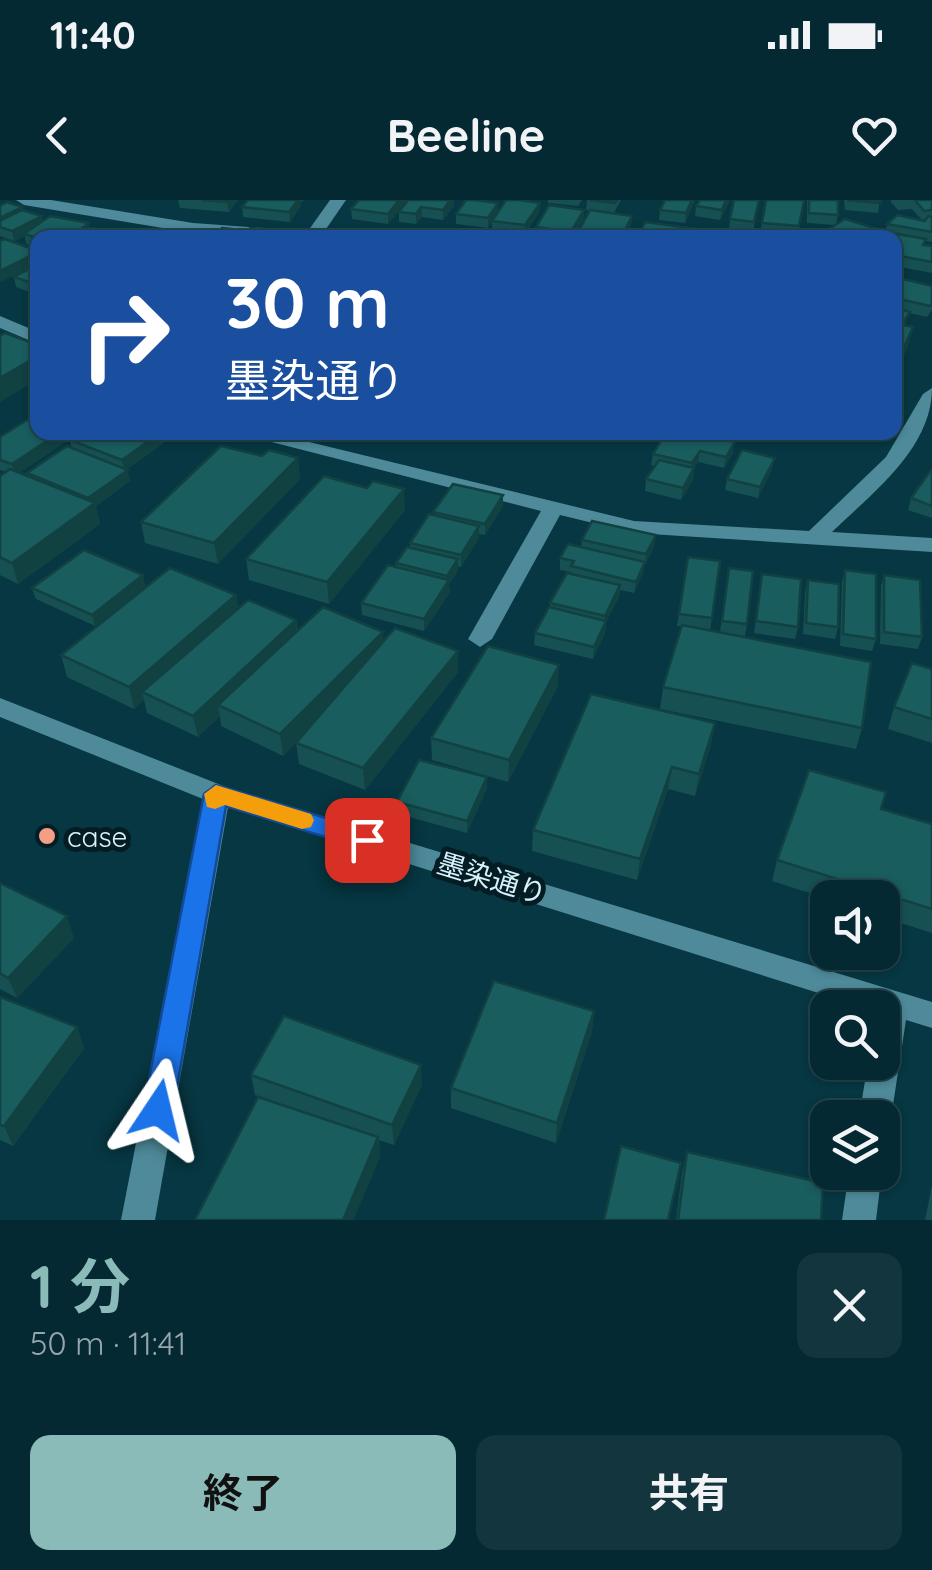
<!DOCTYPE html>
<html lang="ja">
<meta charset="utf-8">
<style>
body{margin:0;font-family:Quicksand,"Noto Sans JP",sans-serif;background:#12353e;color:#f1f3f6;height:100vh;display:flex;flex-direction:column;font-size:38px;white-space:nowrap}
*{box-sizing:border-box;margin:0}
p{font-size:32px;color:#97a6ac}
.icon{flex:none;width:55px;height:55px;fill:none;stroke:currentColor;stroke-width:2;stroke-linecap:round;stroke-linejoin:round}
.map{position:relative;height:1020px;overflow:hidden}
.details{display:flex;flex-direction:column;background:#042932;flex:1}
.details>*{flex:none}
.top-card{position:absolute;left:30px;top:30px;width:872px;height:210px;border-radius:20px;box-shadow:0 2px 8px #0004,0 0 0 2px #25454d;background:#1a4fa0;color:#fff;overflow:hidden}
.buttons{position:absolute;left:810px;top:680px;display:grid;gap:20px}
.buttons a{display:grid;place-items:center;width:90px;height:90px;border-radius:20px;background:#042932;box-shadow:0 2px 8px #0004,0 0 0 2px #25454d;font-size:50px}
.pin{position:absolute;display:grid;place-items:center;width:85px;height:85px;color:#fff;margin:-42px;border-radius:20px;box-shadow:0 5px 15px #0006}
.me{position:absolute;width:110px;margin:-55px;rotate:10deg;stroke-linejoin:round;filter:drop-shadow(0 0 8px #0008)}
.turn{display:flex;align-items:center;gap:35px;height:210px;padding:0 30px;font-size:45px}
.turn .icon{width:130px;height:130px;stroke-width:2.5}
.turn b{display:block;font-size:70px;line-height:85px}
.round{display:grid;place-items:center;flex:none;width:105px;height:105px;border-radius:20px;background:#12353e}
.overview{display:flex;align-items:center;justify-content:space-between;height:170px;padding:0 30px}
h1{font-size:60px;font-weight:700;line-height:75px;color:#8bbbb9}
.primary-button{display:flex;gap:20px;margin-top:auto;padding:20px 30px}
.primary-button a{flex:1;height:115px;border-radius:20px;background:#8bbbb9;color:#111;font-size:40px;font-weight:700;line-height:115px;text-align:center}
.primary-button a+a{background:#12353e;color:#f1f3f6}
.status{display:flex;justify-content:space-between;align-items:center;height:70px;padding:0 50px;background:#042932;direction:ltr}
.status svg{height:28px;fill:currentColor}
header{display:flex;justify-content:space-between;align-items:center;height:130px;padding:0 30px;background:#042932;font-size:45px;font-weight:700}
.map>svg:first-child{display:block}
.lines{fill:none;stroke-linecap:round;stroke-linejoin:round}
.minor{fill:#4e8a9a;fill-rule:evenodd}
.wall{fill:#165052}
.shaded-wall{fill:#124142}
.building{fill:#195d5f;stroke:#124142;stroke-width:2.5}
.route{fill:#1a73e8;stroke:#114b97;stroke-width:2.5}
.slow{fill:#f59e0b}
.poi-dot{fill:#f39f85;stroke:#041c23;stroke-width:4}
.labels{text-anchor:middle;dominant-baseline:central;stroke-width:10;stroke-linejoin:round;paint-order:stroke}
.poi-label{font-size:28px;fill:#d5f2fb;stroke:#041c23;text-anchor:start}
.street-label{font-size:28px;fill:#d5f2fb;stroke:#041c23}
</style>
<div class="status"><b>11:40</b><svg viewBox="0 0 49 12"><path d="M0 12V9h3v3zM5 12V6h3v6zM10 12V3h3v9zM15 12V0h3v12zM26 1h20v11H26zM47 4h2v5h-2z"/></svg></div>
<header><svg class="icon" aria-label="back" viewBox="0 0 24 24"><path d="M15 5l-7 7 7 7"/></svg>Beeline<svg class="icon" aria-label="heart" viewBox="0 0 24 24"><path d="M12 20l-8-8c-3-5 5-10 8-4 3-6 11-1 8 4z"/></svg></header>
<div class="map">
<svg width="932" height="1020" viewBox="0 0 932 1020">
<rect width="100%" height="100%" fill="#063742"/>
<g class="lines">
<!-- minor -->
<g class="minor">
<path d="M16,0h35l142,23 115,8 22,-31h16l-22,32 34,6 -165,-5 -169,-28z"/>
<path d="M0,116l38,16v12l-38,-16z"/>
<path d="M932,188c0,61 -60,105 -100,144l100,6v14l-298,-19 -74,-18 -68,124 -12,8 -12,-8 73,-128 -309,-79h36l366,89 175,10 77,-74 37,-63z"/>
<path d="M0,498l226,89 706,215v26l-26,-8 -15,98 -9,12v-12h-23l9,-56h14v-54h-16l-638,-201 -73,413h-34l82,-421 -203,-82z"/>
<path d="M849,972l33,-1 -6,49h-34z"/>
</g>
</g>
<!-- wall -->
<g class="wall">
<path d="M178,0h60l-9,12 -49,-4z"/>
<path d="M248,0h56l-3,2v4l-11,16 -47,-5 -1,-10z"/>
<path d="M359,0h49l-20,24 -36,-5 -1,-10z"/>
<path d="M408,0l46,6 -11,14 -21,-3 -6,7 -17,-2v-10z"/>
<path d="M548,0h34l-4,6 -30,-3z"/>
<path d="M587,0h34l-7,13 -28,-3z"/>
<path d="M665,0h30l-10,23 -26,-3 1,-10z"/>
<path d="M730,0l-10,20 -25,-4 1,-10z"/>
<path d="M759,0l-6,32 -24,-3 1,-10z"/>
<path d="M766,0h38l-6,36 -38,-3z"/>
<path d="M807,0h31v15l-2,9 48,7 -2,7h-66l19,-13 -28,-2z"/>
<path d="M844,0h36l-2,13 -33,-3z"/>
<path d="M891,0h41v42l-7,-1 -1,4 8,1v27l-37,-7v-28l-10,-3 2,-11 35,-4 -10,-11 -14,1 -7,-8z"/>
<path d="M540,3l-1,9 -14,23 -33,-4v-8l-4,5 -32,-4v-10l42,-3z"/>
<path d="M0,6l22,1 1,3 20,11 88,14v3h-93v9l-12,-3 -1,-8 -11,5 -14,-5z"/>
<path d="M584,10l-1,10 -10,18 -37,-1v-10z"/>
<path d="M38,51v44l-22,-8 -2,-10 11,-7 -25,12z"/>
<path d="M895,77l37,9v24l-5,7 -18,-4 -4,12 8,2 -5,19 -12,27h-1z"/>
<path d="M38,232h42l-61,41 9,4 -1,-4 45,-24 -2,-9 102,-3 -45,32 3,12 -34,25 4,18 -82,60 -18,-9v-99l6,-4 -6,-2v-33z"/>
<path d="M713,232l-1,5 21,16 -9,15 -26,-6 -4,6 -1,12 -12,20 -36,-9 1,-12 9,-13 -4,-1 2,-11z"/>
<path d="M298,258l2,21 -82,85 -73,-21 -4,-21z"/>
<path d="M772,269l-14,29 -33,-8 2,-11z"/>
<path d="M932,271v47l-24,-8 3,-12z"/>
<path d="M367,288l38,22 -76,94 -80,-24 -3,-21z"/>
<path d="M503,295v11l-18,29 -6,-1v4l-18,29 -3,-1v5l-9,13 1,8 -26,39 -62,-16 -1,-12 35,-36v-4l14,-16v-4l24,-28 -1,-3z"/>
<path d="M582,340l72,7 -10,18 -1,8 -9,20 -14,-3 -1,7 -13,25 -1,11 -12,26 -59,-14 1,-12 15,-25v-5l20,-29 1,-2 -11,-2v-12l21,-11z"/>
<path d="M688,357l24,61 -2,12 10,2 9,-64 18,56 -2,12 -13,-2 130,94 -6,21 -196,-40 3,-22 18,-61h-4z"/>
<path d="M845,370l31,69 -4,12 -32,-5 2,-65z"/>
<path d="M762,374l36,53 -3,12 -41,-6z"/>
<path d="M143,375l2,11 -50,40 -59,-27 -4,-11z"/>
<path d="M884,375l38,62 -4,12 -38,-5 1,-58z"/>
<path d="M808,380l30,47 -3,12 -32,-5 2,-42z"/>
<path d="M236,395l2,13 58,12 2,10 160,21v21l-93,118 -66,-26 -3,-21 4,-4 -17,17 -62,-30 -1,-10 -22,21 -51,-24 -3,-13 -10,9 -67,-32 -6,-22z"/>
<path d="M932,469v74l-44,-14 6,-22z"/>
<path d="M558,486l-50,96 -76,-22 -1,-22z"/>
<path d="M711,545l-16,51 -27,-7 -31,91 -105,-29 1,-21z"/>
<path d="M487,577v11l-20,45 -69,-19 -1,-12z"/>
<path d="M881,609l51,15v109l-50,-16v-19h-54v1l-56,-18 5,-21z"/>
<path d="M0,683l74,55 -57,60 -17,-9z"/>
<path d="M0,797l77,30 7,21 -71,98 -13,-6z"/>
<path d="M594,811l-2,21 -36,111 -105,-35v-20z"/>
<path d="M251,875l171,10 -28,60 -15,-5 1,17 -27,63h-158l110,-107 -50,-18z"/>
<path d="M687,952l134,68h-145l6,-48z"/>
<path d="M932,985v35h-7z"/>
</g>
<!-- shaded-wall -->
<g class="shaded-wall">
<path d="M229,0h9l-9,12 -2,-10z"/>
<path d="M298,0h3v6l-11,16 -1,-10z"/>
<path d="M399,0h9l-20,24v-10z"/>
<path d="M450,0h4v6l-11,14v-10z"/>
<path d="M692,0h3l-10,23 1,-10z"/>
<path d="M726,0h4l-10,20 2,-10z"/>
<path d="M498,3v10l-10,15v-10z"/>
<path d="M540,3l-1,9 -14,23v-10z"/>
<path d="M22,7l2,10 -24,10v-9z"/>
<path d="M421,7l1,10 -6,7v-10z"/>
<path d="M584,10l-1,10 -10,18h-2v-6z"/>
<path d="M42,16l2,10 -20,8 1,2 -11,5 -2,-10z"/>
<path d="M632,16l-1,10 -6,12h-4z"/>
<path d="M89,23l2,10 -6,5h-16z"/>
<path d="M38,52v11l-14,4 1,3 -25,12v-11z"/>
<path d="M913,127l-5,19 -12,27 5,-19z"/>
<path d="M38,156v23l-38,23v-24z"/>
<path d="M60,232h20l-65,44 -3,-12z"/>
<path d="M161,232h10l1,5 -48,34 -2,-11z"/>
<path d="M735,242l-2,11 -9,15 2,-11z"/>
<path d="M700,251l-2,11 -7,13 1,-12z"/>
<path d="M298,258l2,21 -82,85 -4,-21z"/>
<path d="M775,258l-3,11 -14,29 2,-11z"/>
<path d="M694,268l-1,12 -12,20 2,-12z"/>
<path d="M128,270l2,11 -34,25 4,18 -82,60 -6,-21 78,-56 -2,-9z"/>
<path d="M404,289l1,21 -76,94 -2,-22z"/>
<path d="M503,295v11l-18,29v-11z"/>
<path d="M479,326v12l-18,29v-12z"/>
<path d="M656,335l-2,12 -9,19 1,-12z"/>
<path d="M458,359v12l-9,13 1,8 -26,39v-12l23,-36v-7z"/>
<path d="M645,362l-2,11 -9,20 2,-11z"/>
<path d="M143,375l2,11 -50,40 -3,-11z"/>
<path d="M620,385l-1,12 -13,25 -1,11 -12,26 1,-12 10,-21 1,-10z"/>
<path d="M236,395l3,21 -97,76 2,8 -10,9 -5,-22z"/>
<path d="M296,420l3,22 -81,63 2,11 -22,21 -5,-21z"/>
<path d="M383,432l1,21 -101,103 -3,-22z"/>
<path d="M458,451v21l-93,118 -2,-22z"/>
<path d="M559,465l-1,21 -50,96 1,-22z"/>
<path d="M715,523l-4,22 -16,51 4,-22z"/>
<path d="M672,567l-4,22 -31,91 3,-21z"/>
<path d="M487,577v11l-20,45v-12z"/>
<path d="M67,716l7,22 -57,60 -9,-20z"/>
<path d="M594,811l-2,21 -36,111 1,-20z"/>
<path d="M77,827l7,21 -71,98 -9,-20z"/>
<path d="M421,865l1,20 -28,60 -2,-20z"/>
<path d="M378,937l2,20 -27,63h-10z"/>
</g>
<!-- building -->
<g class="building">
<path d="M202,0h27l-2,2z"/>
<path d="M248,0h50l-9,12 -47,-5z"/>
<path d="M359,0h40l-11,14 -37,-5z"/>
<path d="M408,0h42l-7,10 -22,-3 -5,7 -17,-2z"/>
<path d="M466,0h8l24,3 -10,15 -32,-4z"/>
<path d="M506,0h13l21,3 -15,22 -33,-4z"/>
<path d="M590,0h27l-2,3z"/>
<path d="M665,0h27l-6,13 -26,-3z"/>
<path d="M700,0h26l-4,10 -26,-4z"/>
<path d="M734,0h25l-5,22 -24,-3z"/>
<path d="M766,0h38l-5,26 -37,-3z"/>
<path d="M809,0h29v15l-29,-2z"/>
<path d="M880,0l1,3 -34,-3z"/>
<path d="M915,0h17v10l-8,1z"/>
<path d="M7,2l15,5 -22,11v-12z"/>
<path d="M549,5l35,5 -13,22 -35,-5z"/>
<path d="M22,10l20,6 -30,15 -12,-4v-6z"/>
<path d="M590,10l42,6 -11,22h-46z"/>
<path d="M897,15l28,6 3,-5 4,1v15l-45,-8z"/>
<path d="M50,16l39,7 -20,15h-31l-14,-4z"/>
<path d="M845,19l39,12 -10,7 -58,-1z"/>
<path d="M645,22l60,8 -3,8h-65z"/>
<path d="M93,28l38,7 -3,3h-48z"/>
<path d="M222,28l20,2 -6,8h-22z"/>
<path d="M250,28l59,5 -2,5h-64z"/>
<path d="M891,33l35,6 -3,6 9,1v16l-37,-7v-17h-7z"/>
<path d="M5,39l33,12v1l-38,19v-30z"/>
<path d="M38,61v24l-24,-8 15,-8 -5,-2z"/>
<path d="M895,77l37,9v18l-2,2 -35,-8z"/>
<path d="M895,108l15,4 -8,13 -7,-2z"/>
<path d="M895,123l18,4 -12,27 -6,-2z"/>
<path d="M5,133l33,12v11l-38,22v-42z"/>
<path d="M38,213v19h22l-48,32 -12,-4v-23z"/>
<path d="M82,232h79l-39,28 -52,-20z"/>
<path d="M666,232h44l-2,4 27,6 -9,15 -26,-6 -8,12 -39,-9z"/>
<path d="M67,246l61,24 -40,28 -61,-25z"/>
<path d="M221,246l41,10 7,-6 29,8 -84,85 -73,-21z"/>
<path d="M742,250l33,8 -15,29 -33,-8z"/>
<path d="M659,260l35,8 -11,20 -37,-9z"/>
<path d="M10,269l85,34 -83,60 -12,-6v-81z"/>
<path d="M931,270l1,1v35l-21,-8z"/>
<path d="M324,276l43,12 6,-7 31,8 -77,93 -81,-23z"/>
<path d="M453,284l50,11 -18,29 -52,-12z"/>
<path d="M429,314l50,12 -18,29 -51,-12z"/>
<path d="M592,321l64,14 -10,19 -64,-14z"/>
<path d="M568,344l77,18 -9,20 -65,-16 3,-5 -14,-3z"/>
<path d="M407,347l51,12 -11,17 -51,-13z"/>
<path d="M84,350l59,25 -51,40 -60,-27z"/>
<path d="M688,357l32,4 -8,57 -33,-4z"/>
<path d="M388,365l61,15 -25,39 -63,-16z"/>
<path d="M170,368l66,27 -107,92 -68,-32z"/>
<path d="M729,368l24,3 -6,53 -25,-3z"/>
<path d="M845,370l31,4v65l-33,-5z"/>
<path d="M567,373l53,12 -15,31 -55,-13z"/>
<path d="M762,374l39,5 -3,48 -42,-6z"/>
<path d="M884,375l36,5 2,57 -38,-5z"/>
<path d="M808,380l31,4 -1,43 -32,-4z"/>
<path d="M248,400l48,20 -103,96 -51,-24z"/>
<path d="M323,407l60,25 -103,102 -62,-29z"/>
<path d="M549,407l57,14 -12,26 -59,-14z"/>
<path d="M682,425l189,37 -9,66 -199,-41z"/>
<path d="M395,428l63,23 -95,117 -67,-25z"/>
<path d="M488,446l71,19 -50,95 -78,-22z"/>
<path d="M912,463l20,6v50l-38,-12z"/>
<path d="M591,494l124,29 -16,51 -27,-7 -32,92 -107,-29z"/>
<path d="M419,560l68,17 -20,44 -70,-19z"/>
<path d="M809,570l77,22 -5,17 51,15v85l-155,-49z"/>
<path d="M0,683l67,33 -59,62 -8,-5z"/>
<path d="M494,781l100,30 -37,112 -106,-35z"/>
<path d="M0,797l77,30 -73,99 -4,-1z"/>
<path d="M284,816l137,49 -29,60 -141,-50z"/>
<path d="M258,897l120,40 -35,83h-148z"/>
<path d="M621,946l60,17 -13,57h-64z"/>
<path d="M687,952l136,31 -2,37h-143z"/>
</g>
<!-- route -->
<path class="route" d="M216,585l160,48 3,7 -3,7 -9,3 -141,-44 -53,304 -4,10 -11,4 -10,-4 -5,-10 61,-316z"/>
<!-- slow -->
<path class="slow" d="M216,585l95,29 3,6 -3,7 -9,2 -77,-24 -10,4 -8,-2 -3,-13z"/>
<!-- markers -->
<circle class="poi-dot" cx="47" cy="636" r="10"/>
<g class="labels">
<!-- poi labels -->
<g class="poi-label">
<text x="67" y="636">case</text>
</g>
<!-- street labels -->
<g class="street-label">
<text transform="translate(492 678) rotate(17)">墨染通り</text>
</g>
</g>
</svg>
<div class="buttons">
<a><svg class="icon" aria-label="sound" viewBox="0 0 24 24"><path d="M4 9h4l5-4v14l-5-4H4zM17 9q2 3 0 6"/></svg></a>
<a><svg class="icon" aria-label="search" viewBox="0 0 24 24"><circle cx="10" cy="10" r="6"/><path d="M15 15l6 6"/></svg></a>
<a><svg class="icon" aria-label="layers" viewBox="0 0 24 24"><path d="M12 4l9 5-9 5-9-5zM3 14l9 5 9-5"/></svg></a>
</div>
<div class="pin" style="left:367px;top:640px;background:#d93025"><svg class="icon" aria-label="arrive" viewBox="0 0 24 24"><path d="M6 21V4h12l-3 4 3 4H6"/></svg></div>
<svg class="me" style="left:158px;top:910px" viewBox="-20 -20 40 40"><path d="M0-17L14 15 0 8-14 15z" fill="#1a73e8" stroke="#fff" stroke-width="4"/></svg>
<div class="top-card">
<div class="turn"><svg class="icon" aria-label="right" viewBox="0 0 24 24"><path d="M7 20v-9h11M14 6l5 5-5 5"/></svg><div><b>30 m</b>墨染通り</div></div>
</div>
</div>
<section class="details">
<div class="overview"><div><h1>1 分</h1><p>50 m · 11:41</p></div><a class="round"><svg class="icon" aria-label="close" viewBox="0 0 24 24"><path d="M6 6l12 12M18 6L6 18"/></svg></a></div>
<div class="primary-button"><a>終了</a><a>共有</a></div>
</section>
